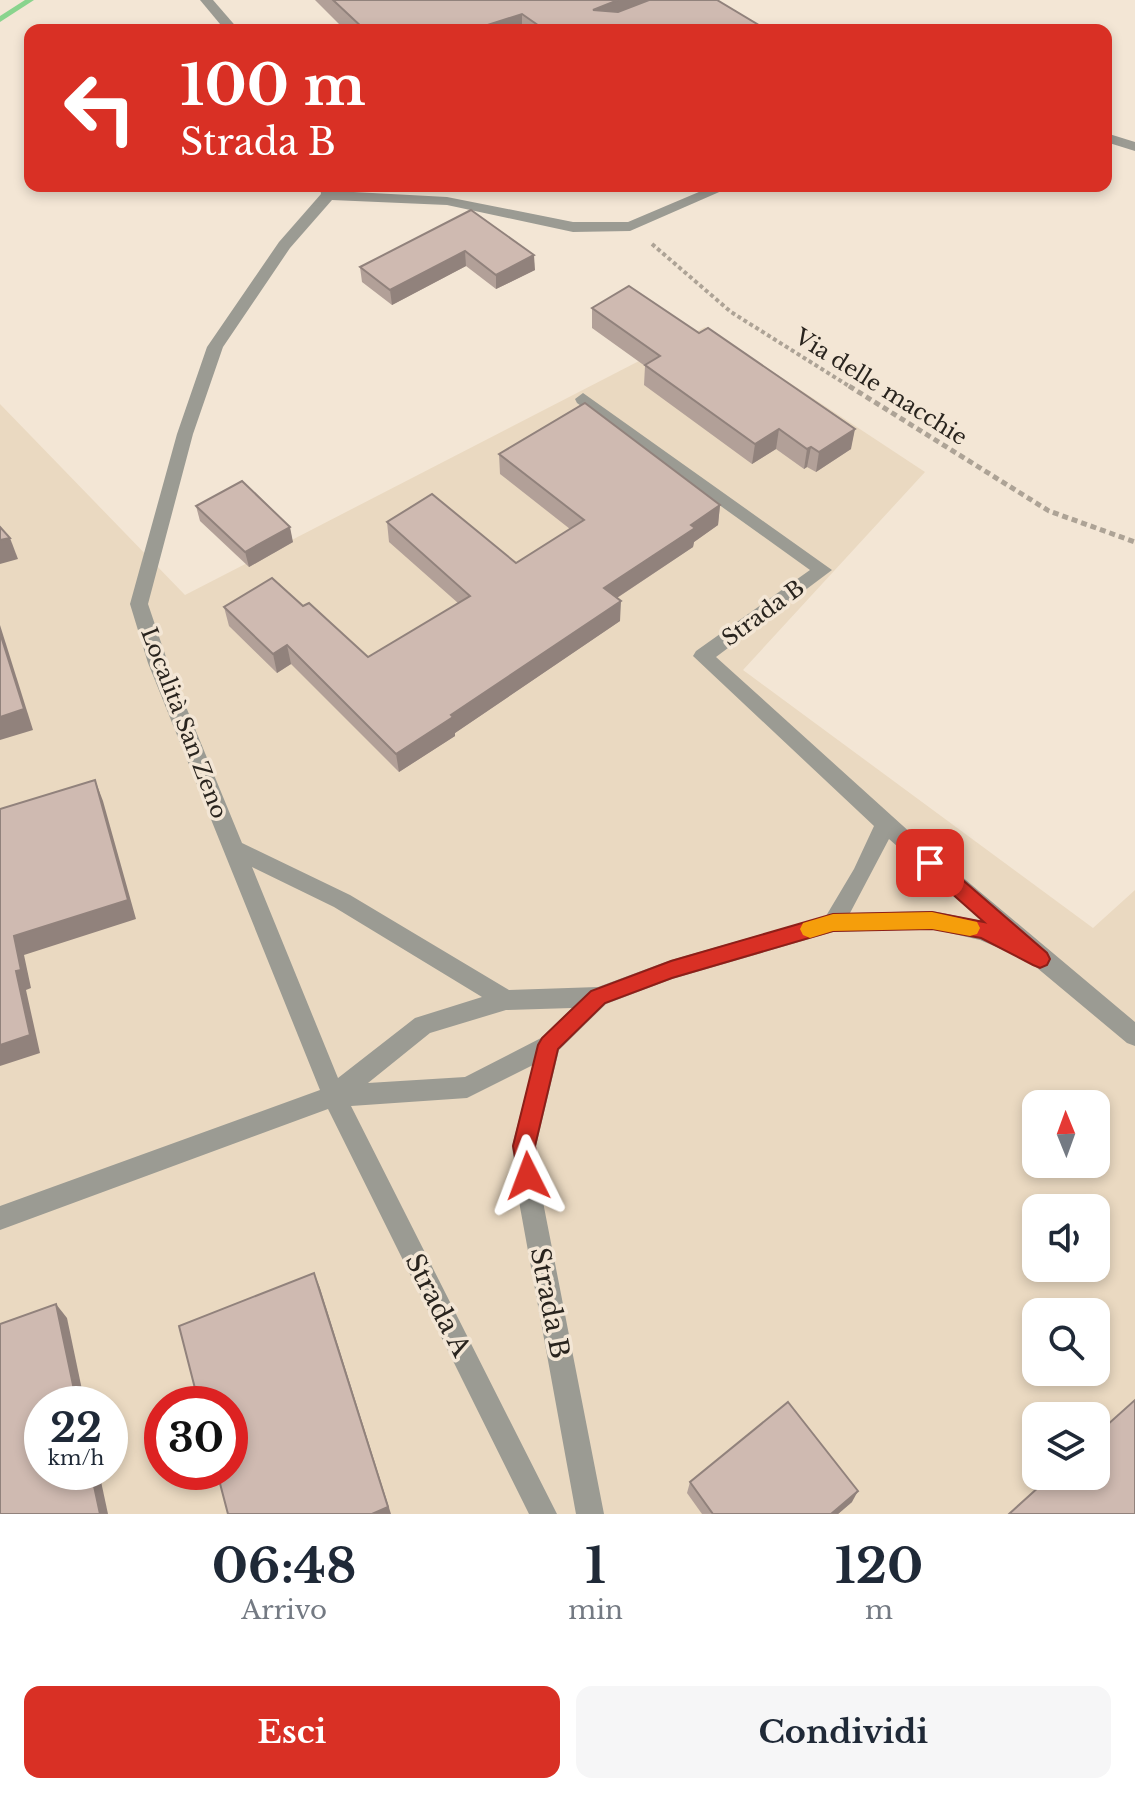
<!DOCTYPE html>
<html lang="it">
<meta charset="utf-8">
<style>
body{margin:0;font-family:"Libre Baskerville",serif;background:#f6f6f7;color:#1f2937;height:100vh;display:flex;flex-direction:column;font-size:30px;white-space:nowrap}
*{box-sizing:border-box;margin:0}
p{font-size:26px;color:#747a83}
.icon{flex:none;width:44px;height:44px;fill:none;stroke:currentColor;stroke-width:2;stroke-linecap:round;stroke-linejoin:round}
.map{position:relative;height:1514px;overflow:hidden}
.side{display:flex;flex-direction:column;background:#fff;flex:1}
.side>*{flex:none}
.guide{position:absolute;left:24px;top:24px;width:1088px;height:168px;border-radius:16px;box-shadow:0 4px 12px #0003;background:#d93025;color:#fff;overflow:hidden}
.needle{width:52px;rotate:359deg}
.controls{position:absolute;left:1022px;top:1090px;display:grid;gap:16px}
.controls a{display:grid;place-items:center;width:88px;height:88px;border-radius:16px;background:#fff;box-shadow:0 4px 12px #0003;font-size:40px}
.speed{position:absolute;left:24px;top:1386px;display:flex;gap:16px;font-size:40px;font-weight:700;text-align:center}
.speed>*{display:grid;place-content:center;width:104px;height:104px;border-radius:50%;background:#fff;box-shadow:0 4px 12px #0003;line-height:1}
.speed small{font-size:20px;font-weight:400}
.speed .limit{border:12px solid #d22;background:#fff;color:#111}
.pin{position:absolute;display:grid;place-items:center;width:68px;height:68px;color:#fff;margin:-34px;border-radius:16px;box-shadow:0 4px 12px #0006}
.me{position:absolute;width:88px;margin:-44px;rotate:357deg;stroke-linejoin:round;filter:drop-shadow(0 0 6px #0008)}
.turn{display:flex;align-items:center;gap:28px;height:168px;padding:0 24px;font-size:36px}
.turn .icon{width:104px;height:104px;stroke-width:2.5}
.turn b{display:block;font-size:56px;line-height:68px}
.eta{display:flex;justify-content:space-evenly;align-items:center;height:136px;text-align:center}
.eta b{font-size:48px;font-weight:800;line-height:56px}
.cta{display:flex;gap:16px;margin-top:auto;padding:16px 24px}
.cta a{flex:1;height:92px;border-radius:16px;background:#d93025;color:#fff;font-size:32px;font-weight:800;line-height:92px;text-align:center}
.cta a+a{background:#f6f6f7;color:#1f2937}
.map>svg:first-child{display:block}
.built{fill:#ead9c1;fill-rule:evenodd}
.lines{fill:none;stroke-linecap:round;stroke-linejoin:round}
.stream{fill:#89d48d;fill-rule:evenodd}
.path-far1{stroke:#ada396;stroke-width:4;stroke-dasharray:4 3;stroke-linecap:butt}
.path{stroke:#ada396;stroke-width:5;stroke-dasharray:6 4;stroke-linecap:butt}
.street{fill:#9b9b93;fill-rule:evenodd}
.wall{fill:#b2a098}
.shaded-wall{fill:#91827c}
.building{fill:#cfbab1;stroke:#91827c;stroke-width:2}
.route{fill:#d93025;stroke:#8d1f18;stroke-width:2}
.slow{fill:#f59e0b}
.labels{text-anchor:middle;dominant-baseline:central;stroke-width:7;stroke-linejoin:round;paint-order:stroke}
.street-label{font-size:22px;fill:#29241e;stroke:#f3e6d5}
.near-street-label{font-size:26px;fill:#29241e;stroke:#f3e6d5}
</style>
<div class="map">
<svg width="1135" height="1514" viewBox="0 0 1135 1514">
<rect width="100%" height="100%" fill="#f3e6d5"/>
<!-- built -->
<path class="built" d="M705,327l220,145 -182,198 350,258 42,-38v624h-1135v-1110l185,191zM1036,1104h60v60h-60zM1036,1208h60v60h-60zM1036,1312h60v60h-60zM42,1404h68v68h-68zM162,1404h68v68h-68zM1036,1416h60v60h-60z"/>
<g class="lines">
<!-- stream -->
<path class="stream" d="M25,0h9l-34,22v-6z"/>
<!-- path-far1 -->
<path class="path-far1" d="M652,244l79,68 121,76"/>
<!-- path -->
<path class="path" d="M849,386l200,125 86,31"/>
<!-- street -->
<g class="street">
<path d="M200,0h13l26,30h-14z"/>
<path d="M1106,133l29,9v9l-29,-9z"/>
<path d="M320,186h14l1,5 112,6 126,25h55l85,-36h20l-103,45 -57,1 -126,-27 -115,-5 -42,48 -67,99 -30,87 -45,170 20,59 74,180 108,52 159,95 89,-3 73,-27 155,-44 28,-47 20,-43 -181,-170 3,-5 114,-81 -233,-167 -2,-4 8,-6 249,177 -116,87 207,187 212,178v24l-8,-3 -109,-91 -5,2 -33,-14 -48,-11 -99,3 -161,47 -66,25 -47,46 -23,96 8,61 60,307h-28l-56,-307 -8,-61 21,-81 -66,33 -116,8 206,408h-28l-201,-405 -328,121v-24l320,-116 -172,-427 -18,-59 47,-170 30,-87 72,-105 42,-48zM889,839l93,82 -50,-10 -82,2zM252,867l82,40 148,90 -67,21 -77,60zM572,1008l-31,30 -76,39 -97,6 62,-50 76,-23z"/>
</g>
</g>
<!-- wall -->
<g class="wall">
<path d="M315,0h402l50,30h-422z"/>
<path d="M471,210l64,60 -39,19 -30,-23 -74,39 -30,-23 -2,-15z"/>
<path d="M592,308l259,141 -35,23 -9,-5 -3,2 -28,-20 -24,15 -108,-79 1,-19 -53,-38z"/>
<path d="M499,454l221,51 -2,20 -24,17 -1,5 -76,51 3,23 -165,112v3l-56,36 -108,-108 -14,9 -48,-47 -5,-19 79,-1 65,51 90,-54 -69,-61 -2,-20 129,41 54,-34 -70,-55z"/>
<path d="M196,506l97,36 -44,25 -49,-46z"/>
<path d="M690,1482l162,20 -14,12h-136l-15,-21z"/>
</g>
<!-- shaded-wall -->
<g class="shaded-wall">
<path d="M618,0h52l-76,30 -1,-20z"/>
<path d="M522,14v16h-50z"/>
<path d="M465,251l1,15 -74,39 -2,-15z"/>
<path d="M534,255l1,15 -39,19v-14z"/>
<path d="M779,429l-3,20 -24,15 3,-20z"/>
<path d="M855,429l-4,20 -35,23 3,-20z"/>
<path d="M811,447l-4,20 -3,2 3,-20z"/>
<path d="M720,505l-2,20 -24,17 -1,5 -90,60 1,-19z"/>
<path d="M290,527l3,15 -44,25 -4,-15z"/>
<path d="M10,538l8,21 -18,5v-24z"/>
<path d="M621,601l-1,20 -165,112v3l-56,36 -3,-18 55,-39z"/>
<path d="M0,625l33,105 -33,10z"/>
<path d="M287,645l4,19 -14,9 -4,-19z"/>
<path d="M95,780l8,21 33,118 -112,36 7,33 -5,2 14,63 -40,13v-21l16,-74 -2,-35z"/>
<path d="M314,1273l6,15 71,226h-19z"/>
<path d="M56,1304l11,14 18,86h-8z"/>
<path d="M91,1472h8l9,42h-8z"/>
<path d="M858,1491l-6,11 -14,12h-7z"/>
</g>
<!-- building -->
<g class="building">
<path d="M333,0h285l-25,10 25,2 31,-12h68l50,30h-222l-23,-16 -50,16h-107z"/>
<path d="M471,210l63,45 -38,20 -31,-24 -75,39 -30,-23z"/>
<path d="M629,286l70,47 9,-5 147,101 -36,23 -8,-5 -4,2 -28,-20 -24,15 -110,-79 15,-9 -68,-48z"/>
<path d="M585,403l135,102 -29,20 4,3 -91,60 17,13 -170,114 2,2 -57,37 -109,-109 -14,9 -49,-47 48,-29 31,28 6,-3 59,54 102,-61 -83,-74 45,-28 84,69 68,-43 -85,-66z"/>
<path d="M242,481l48,46 -45,25 -49,-46z"/>
<path d="M0,527l10,11 -10,2z"/>
<path d="M0,633l24,76 -24,8z"/>
<path d="M95,780l33,120 -114,36 7,34 -5,1 14,64 -30,10v-236z"/>
<path d="M314,1273l74,234 -16,7h-144l-11,-42h13v-68h-31l-20,-78z"/>
<path d="M56,1304l21,100h-35v68h49l9,42h-100v-190z"/>
<path d="M1135,1400v114h-126l42,-38h45v-41z"/>
<path d="M788,1402l70,89 -27,23h-118l-23,-32z"/>
</g>
<!-- route -->
<path class="route" d="M930,855l6,2 111,96 3,6 -3,6 -7,3 -7,-3 -52,-27 -49,-9 -99,2 -161,47 -67,25 -47,46 -23,97 4,30 -3,8 -8,3 -8,-3 -7,-38 25,-101 4,-7 49,-47 80,-30 162,-47 99,-2 52,10 -61,-54 -3,-5 3,-6z"/>
<!-- slow -->
<path class="slow" d="M932,912l45,10 3,6 -3,6 -7,2 -38,-7 -99,2 -23,7 -7,-3 -3,-6 3,-6 30,-9z"/>
<g class="labels">
<!-- street labels -->
<g class="street-label">
<text transform="translate(881 387) rotate(32)">Via delle macchie</text>
<text transform="translate(763 613) rotate(-36)">Strada B</text>
<text transform="translate(184 723) rotate(69)">Località San Zeno</text>
</g>
<!-- near-street labels -->
<g class="near-street-label">
<text transform="translate(550 1303) rotate(79)">Strada B</text>
<text transform="translate(438 1305) rotate(63)">Strada A</text>
</g>
</g>
</svg>
<div class="controls">
<a><svg class="needle" viewBox="-14 -14 28 28"><path d="M0-13l5 13h-10z" fill="#e53935"/><path d="M0 13l5-13h-10z" fill="#747a83"/></svg></a>
<a><svg class="icon" aria-label="sound" viewBox="0 0 24 24"><path d="M4 9h4l5-4v14l-5-4H4zM17 9q2 3 0 6"/></svg></a>
<a><svg class="icon" aria-label="search" viewBox="0 0 24 24"><circle cx="10" cy="10" r="6"/><path d="M15 15l6 6"/></svg></a>
<a><svg class="icon" aria-label="layers" viewBox="0 0 24 24"><path d="M12 4l9 5-9 5-9-5zM3 14l9 5 9-5"/></svg></a>
</div>
<div class="speed"><div>22<small>km/h</small></div><div class="limit">30</div></div>
<div class="pin" style="left:930px;top:863px;background:#d93025"><svg class="icon" aria-label="arrive" viewBox="0 0 24 24"><path d="M6 21V4h12l-3 4 3 4H6"/></svg></div>
<svg class="me" style="left:528px;top:1176px" viewBox="-20 -20 40 40"><path d="M0-17L14 15 0 8-14 15z" fill="#d93025" stroke="#fff" stroke-width="4"/></svg>
<div class="guide">
<div class="turn"><svg class="icon" aria-label="left" viewBox="0 0 24 24"><path d="M17 20v-9H6M10 6l-5 5 5 5"/></svg><div><b>100 m</b>Strada B</div></div>
</div>
</div>
<section class="side">
<div class="eta">
<div><b>06:48</b><p>Arrivo</p></div>
<div><b>1</b><p>min</p></div>
<div><b>120</b><p>m</p></div>
</div>
<div class="cta"><a>Esci</a><a>Condividi</a></div>
</section>
